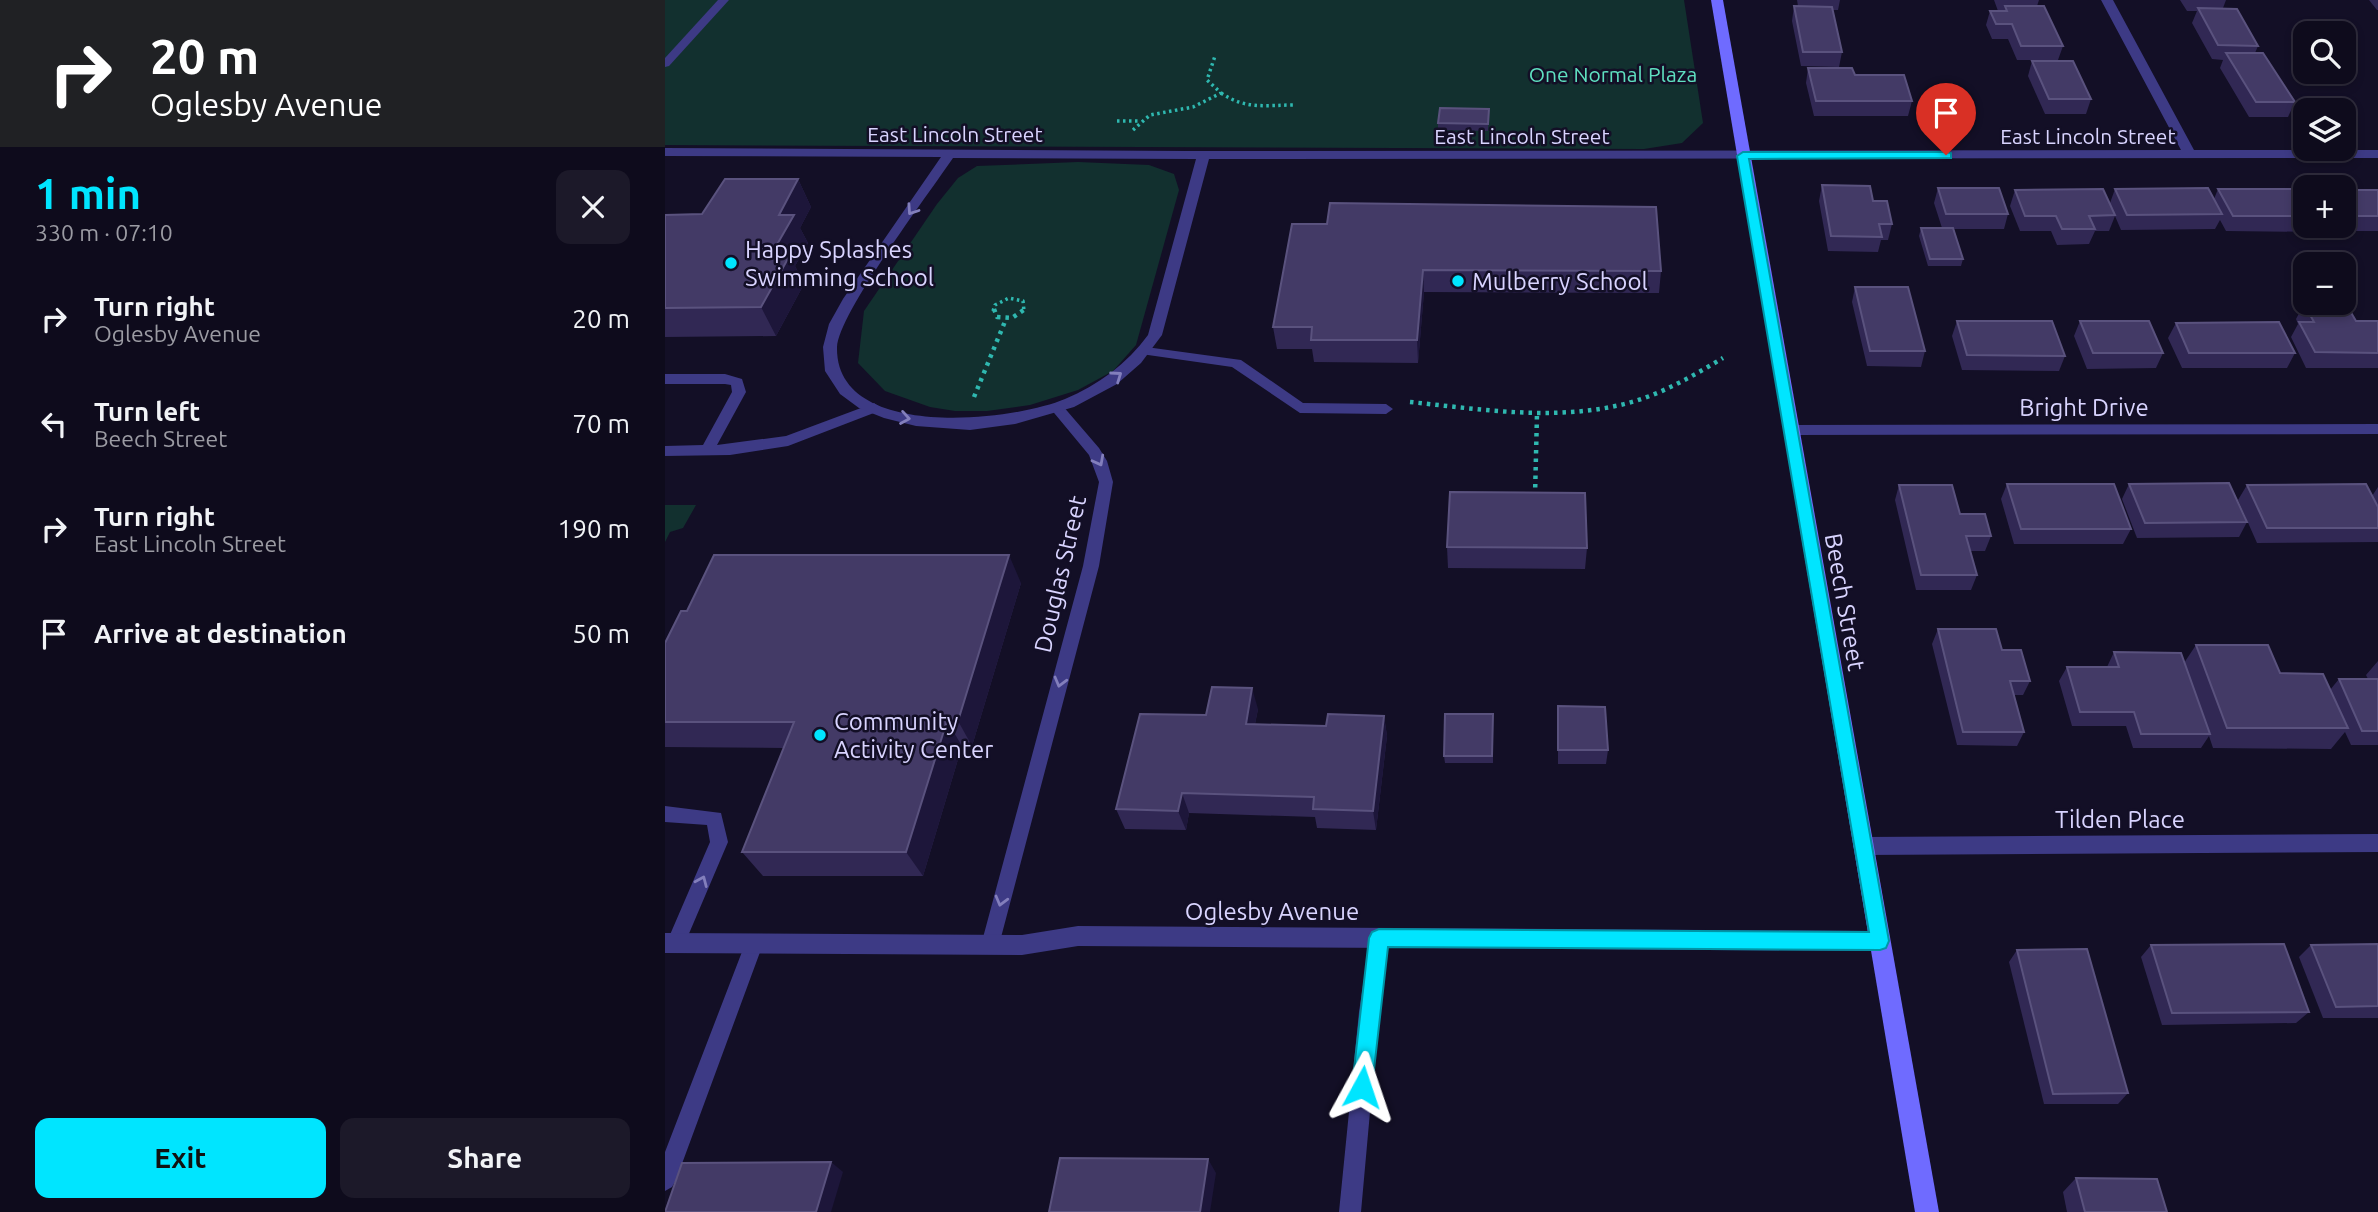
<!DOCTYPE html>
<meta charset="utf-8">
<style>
body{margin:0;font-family:Ubuntu,sans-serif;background:#1c1929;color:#f1f3f6;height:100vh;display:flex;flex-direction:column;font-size:26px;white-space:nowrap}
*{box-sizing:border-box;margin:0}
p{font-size:23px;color:#9b9ba3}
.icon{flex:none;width:38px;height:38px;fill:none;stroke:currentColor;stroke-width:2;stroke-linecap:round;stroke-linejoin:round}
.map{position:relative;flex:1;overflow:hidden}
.sheet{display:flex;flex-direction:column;background:#0e0b1c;width:665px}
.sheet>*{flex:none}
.hud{background:#202124;color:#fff;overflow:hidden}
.tools{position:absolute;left:1628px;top:21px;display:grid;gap:14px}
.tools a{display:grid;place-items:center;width:63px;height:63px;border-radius:14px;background:#0e0b1c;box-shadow:0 4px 10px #0003,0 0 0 2px #2e2b3b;font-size:35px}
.pin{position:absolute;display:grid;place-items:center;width:60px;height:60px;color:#fff;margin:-72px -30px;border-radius:50% 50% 50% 0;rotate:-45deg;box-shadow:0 0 7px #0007}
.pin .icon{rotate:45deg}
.me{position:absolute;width:77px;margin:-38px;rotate:5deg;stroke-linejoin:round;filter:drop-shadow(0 0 5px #0008)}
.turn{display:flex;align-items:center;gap:24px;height:147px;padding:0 35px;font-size:32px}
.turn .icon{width:91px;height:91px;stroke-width:2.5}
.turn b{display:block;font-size:49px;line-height:60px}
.round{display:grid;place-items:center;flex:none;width:74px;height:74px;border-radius:14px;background:#1c1929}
.head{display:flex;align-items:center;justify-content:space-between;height:119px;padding:0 35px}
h1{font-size:42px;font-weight:700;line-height:52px;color:#00e5ff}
.button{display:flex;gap:14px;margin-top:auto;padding:14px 35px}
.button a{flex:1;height:80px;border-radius:14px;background:#00e5ff;color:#111;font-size:28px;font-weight:700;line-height:80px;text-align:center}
.button a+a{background:#1c1929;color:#f1f3f6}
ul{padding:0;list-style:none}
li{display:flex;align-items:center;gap:21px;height:105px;padding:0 35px}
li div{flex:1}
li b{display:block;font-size:26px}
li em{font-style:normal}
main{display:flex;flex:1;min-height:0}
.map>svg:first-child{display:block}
.green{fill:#12302f}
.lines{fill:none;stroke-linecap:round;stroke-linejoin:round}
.path-far1{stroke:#2fb8b0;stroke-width:3.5;stroke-dasharray:2.5 3.5;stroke-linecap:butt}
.path{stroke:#2fb8b0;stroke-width:4.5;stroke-dasharray:3.5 5;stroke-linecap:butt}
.lane{fill:#3d3a85;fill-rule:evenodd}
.street{fill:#3d3a85;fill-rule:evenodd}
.secondary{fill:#6f6bff;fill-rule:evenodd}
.wall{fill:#312854}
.shaded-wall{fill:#1d163a}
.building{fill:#433a66;stroke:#5a527e;stroke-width:2}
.oneway{stroke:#837fbc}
.route{fill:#00e5ff;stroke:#0095a6;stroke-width:2}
.poi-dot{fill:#00e5ff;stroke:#130f26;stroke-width:2.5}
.labels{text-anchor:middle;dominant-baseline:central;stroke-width:5;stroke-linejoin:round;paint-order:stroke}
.far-park-label{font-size:21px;fill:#5fe0c0;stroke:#130f26}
.far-street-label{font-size:21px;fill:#d9d4ff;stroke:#130f26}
.poi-label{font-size:24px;fill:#d9d4ff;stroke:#130f26;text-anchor:start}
.street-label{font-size:24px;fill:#d9d4ff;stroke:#130f26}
</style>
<main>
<section class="sheet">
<div class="hud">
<div class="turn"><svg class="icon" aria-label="right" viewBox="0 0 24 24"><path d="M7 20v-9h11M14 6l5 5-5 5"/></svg><div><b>20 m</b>Oglesby Avenue</div></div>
</div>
<div class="head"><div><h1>1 min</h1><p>330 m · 07:10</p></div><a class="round"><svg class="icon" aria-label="close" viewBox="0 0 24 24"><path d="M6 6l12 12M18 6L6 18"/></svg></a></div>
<ul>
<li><svg class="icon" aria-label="right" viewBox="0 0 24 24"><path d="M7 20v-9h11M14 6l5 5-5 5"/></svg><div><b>Turn right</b><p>Oglesby Avenue</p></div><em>20 m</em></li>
<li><svg class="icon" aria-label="left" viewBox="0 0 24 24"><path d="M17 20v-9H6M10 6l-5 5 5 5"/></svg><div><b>Turn left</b><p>Beech Street</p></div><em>70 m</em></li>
<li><svg class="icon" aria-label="right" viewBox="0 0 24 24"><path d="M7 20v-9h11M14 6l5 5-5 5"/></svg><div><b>Turn right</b><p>East Lincoln Street</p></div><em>190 m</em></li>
<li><svg class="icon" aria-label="arrive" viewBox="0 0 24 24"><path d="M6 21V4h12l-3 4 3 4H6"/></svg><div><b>Arrive at destination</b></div><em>50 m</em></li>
</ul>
<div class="button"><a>Exit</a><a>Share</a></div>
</section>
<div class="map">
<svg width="1713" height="1212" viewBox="0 0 1713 1212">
<rect width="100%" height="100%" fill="#130f26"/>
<!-- green -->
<g class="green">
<path d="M0,0h1019l19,123 -21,20 -38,6 -979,-4z"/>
<path d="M413,162l71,3 25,9 5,16 -43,155 -23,26 -35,19 -48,15 -43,6h-32l-25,-4 -45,-16 -27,-28 6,-52 73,-107 21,-26 19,-12z"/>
<path d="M0,505h31l-13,23 -13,4 -5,10z"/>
</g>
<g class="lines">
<!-- path-far1 -->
<g class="path-far1">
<path d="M556,93c25,17 45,12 74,12"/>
<path d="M452,121h21"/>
<path d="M468,130l17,-15 43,-8 28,-14 -14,-13 8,-24"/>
<path d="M328,311l2,-6 14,-7 14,3 1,10"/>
</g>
<!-- path -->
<g class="path">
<path d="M329,309l3,8 15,1 13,-9"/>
<path d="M309,397l32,-78"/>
<path d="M745,402c69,7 141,19 210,3 37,-8 71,-28 103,-47"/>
<path d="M870,496l2,-82"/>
</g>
<!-- lane -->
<g class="lane">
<path d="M53,0h11l-60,66 -4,1v-9z"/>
<path d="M481,347l95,13 62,43 83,1 7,5 -7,5 -86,-1 -68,-46 -91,-13v-6z"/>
<path d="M0,374h60l17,5 4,13 -29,53 69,-9 83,-31 5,-2 7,5 -2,3 -91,35 -58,9 -65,1v-10l38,-1 29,-53 -1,-7 -6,-1h-60z"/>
<path d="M392,403l5,2 37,43 8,13 6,21 -14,84 -100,379 -2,6 -7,3 -7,-3 -2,-6 102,-379 16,-84 -10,-27 -39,-47z"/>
<path d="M0,806l56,7 7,29 -46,108 -7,3 -7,-3 -2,-6 44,-102 -3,-17 -42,-3z"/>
<path d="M714,929l7,3 2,6 -9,74 -18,200h-22l20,-200 11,-74 2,-6z"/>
<path d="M89,935l7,3 2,6 -87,236 -4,7 -7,4v-39l80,-208 2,-6z"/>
</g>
<!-- street -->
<g class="street">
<path d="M1436,0h12l81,150h184v8l-1169,1 -47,176 -21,28 -24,21 -43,23 -59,17 -45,6 -54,-4 -32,-8 -25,-10 -19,-14 -15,-23 -2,-24 6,-23 14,-25 98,-142 -276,-1v-8l521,3 995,-1zM288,158l243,1 -48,176c-21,29 -50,50 -83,64 -55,23 -230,42 -228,-52 1,-33 93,-155 116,-189z"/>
<path d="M1713,424v10l-587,1 -8,-5 8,-5z"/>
<path d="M1713,834v18l-515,3 -7,-3 -3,-6 3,-6 7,-3z"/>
<path d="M413,926l802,5 7,3 3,7 -3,7 -7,3 -802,-5 -56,9 -357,-2v-20l357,2z"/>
</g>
<!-- secondary -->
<path class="secondary" d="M1046,0h12l216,1212h-24z"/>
</g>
<!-- wall -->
<g class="wall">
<path d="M1132,0h43l-2,10h-5l9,42 -3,15 -38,-1 -9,-45 2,-15h4z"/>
<path d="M1329,0h45l-2,6 26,40 -5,14h-41l-9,-21h-16l-6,-14 4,-14h8z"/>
<path d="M1515,0h46l-3,8 35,38 -3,7 40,49 -7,15h-39l-29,-49 3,-8 -11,-1 -20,-36 5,-12h-10z"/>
<path d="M1704,0h9v10h-1z"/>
<path d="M1367,61l59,38 -5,15h-41l-17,-38z"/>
<path d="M1143,68l47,7 57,26 -4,15h-94l-8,-33z"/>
<path d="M824,109l-1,22 -50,-1v-7z"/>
<path d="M133,179l13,28 -11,21 8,15 -13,23 9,18 -28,52 -111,1v-122l37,-1z"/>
<path d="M1157,185l51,16 19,23 -4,16h-7l-3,12 -50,-1 -9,-50z"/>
<path d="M1273,188l70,26 -4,15h-51l10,30 -2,7h-33l-9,-30 2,-8h21l-8,-25z"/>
<path d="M1450,189l99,10 4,-10h87v37h23l-3,6 -99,-1 -6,-11 -5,9 -94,1 -6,-14 -6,15h-14l-6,13 -32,1 -6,-14h-31l-10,-25 5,-16 95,13z"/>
<path d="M1678,190h35v41h-39l-3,-5h7z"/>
<path d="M627,224l369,47 -2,22 -235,-1 -6,71 -104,-1 -2,-13h-35l-4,-22z"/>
<path d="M1190,287l70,64 -4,16 -54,-1 -15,-64z"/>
<path d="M1639,304l52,17h22v47h-72l-15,-31 7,-13 -2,-5z"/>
<path d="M1292,321l108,35 -6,15 -97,-1 -10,-34z"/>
<path d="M1415,321l83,32 -7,15 -69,1 -13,-33z"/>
<path d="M1511,323l119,30 -8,15h-105l-14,-30z"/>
<path d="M1342,484l124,45 -8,15h-109l-13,-45z"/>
<path d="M1464,484l118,38 -8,15 -102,1 -15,-39z"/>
<path d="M1234,485l61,29 31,22 -6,15h-15l7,24 -6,15h-55l-21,-90z"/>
<path d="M1582,485l125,11 6,-9v55l-121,1 -19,-43z"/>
<path d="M782,547l140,1 -2,21 -137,-1z"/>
<path d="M356,583l-49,163h-10l-39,130h-160l-21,-24 42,-104 -119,-1v-104z"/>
<path d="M1273,629l64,21 28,31 -7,14h-9l10,37 -7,14 -60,-1 -25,-101z"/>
<path d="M1531,645l134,45 9,-11h29l-2,-4 12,-14v84h-27l-6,-13 -14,17 -118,-1 -4,-12 -8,12h-68l-7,-22h-54l-13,-45 8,-14h40l7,-15 70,11z"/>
<path d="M893,706l50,44 -2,14h-48z"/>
<path d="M593,709l-3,15 71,2 58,-10 3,20 -11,94 -59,-2 -2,-11 -126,-4 -3,17 -61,-1 -9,-20 90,-94z"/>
<path d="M828,714v49h-48l-1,-7z"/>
<path d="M1713,944v74h-55l-24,-61 12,-12z"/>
<path d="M1486,945l158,67 -13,11 -134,2 -21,-68z"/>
<path d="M1352,950l111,143 -10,11h-74l-35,-142z"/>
<path d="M1411,1178l91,34h-100l-4,-20z"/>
</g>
<!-- shaded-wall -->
<g class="shaded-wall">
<path d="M133,179l13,28 -11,21 8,15 -13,23 9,18 -28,52 -15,-29 18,-92z"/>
<path d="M758,270l1,22 -6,71 -1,-23z"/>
<path d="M344,555l12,28 -49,163 -14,-25z"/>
<path d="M587,688l6,21 -7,35 -5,-20z"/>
<path d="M719,716l3,20 -11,94 -3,-19z"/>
<path d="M282,721l15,25 -39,130 -17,-24z"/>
<path d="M517,793l7,20 -3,17 -8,-19z"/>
<path d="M543,1159l8,14 -6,39h-10z"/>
<path d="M166,1162l12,10 -12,40h-15z"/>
</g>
<!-- building -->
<g class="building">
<path d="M1129,6l38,1 10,45h-39z"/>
<path d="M1340,6h39l19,40h-42l-9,-22h-16l-6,-13h17z"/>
<path d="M1533,8l39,1 21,37 -40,-1z"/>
<path d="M1561,53h37l32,49h-39z"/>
<path d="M1367,61h41l18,38h-42z"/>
<path d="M1143,68h44l3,7h49l8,26h-96z"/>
<path d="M775,108l49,1 -1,15 -50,-1z"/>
<path d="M60,179h73l-19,36h15l-23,40h19l-29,52 -96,1v-93l37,-1z"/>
<path d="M1157,185l48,1 3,15h14l5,23h-13l3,13 -51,-1z"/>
<path d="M1273,188h61l9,26h-62z"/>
<path d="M1543,188l14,26 -95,1 -12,-26z"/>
<path d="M1438,189l12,26 -26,1 6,13h-33l-6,-13h-31l-10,-26z"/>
<path d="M1553,189h87v27h-72z"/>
<path d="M1678,190h35v26h-31l-4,-6z"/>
<path d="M665,203l326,4 5,64 -238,-1 -6,70h-106l1,-13h-39l19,-103h35z"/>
<path d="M1256,228h32l10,31h-33z"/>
<path d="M1190,287h53l17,64h-55z"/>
<path d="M1639,304h42l10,17h22v32l-63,-1 -16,-30h15z"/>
<path d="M1292,321h95l13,35 -98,-1z"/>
<path d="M1415,321h69l14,32h-70z"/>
<path d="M1614,322l16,31h-106l-13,-30z"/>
<path d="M1564,483l18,39 -102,1 -16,-39z"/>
<path d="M1342,484h107l17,45h-110z"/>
<path d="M1701,484l12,23v21h-111l-20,-43z"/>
<path d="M1234,485h53l8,29h25l6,22h-25l11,39h-56z"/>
<path d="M785,492l135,1 2,55 -140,-1z"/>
<path d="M49,555h295l-51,166h-11l-41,131h-164l52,-130h-129v-79l16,-32h6z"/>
<path d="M1273,629h58l6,21h19l9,31h-20l14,51h-61z"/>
<path d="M1531,645h72l12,28 43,1 25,54h-121z"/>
<path d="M1449,652l67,1 29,81h-69l-7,-22h-54l-13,-45h52z"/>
<path d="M1674,679h39v52h-16z"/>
<path d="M547,687l40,1 -6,36 80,2 2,-12 56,2 -11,95 -60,-2 1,-12 -132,-4 -4,18 -62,-2 24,-95 66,1z"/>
<path d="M893,706l47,1 3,43h-50z"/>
<path d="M780,714h48l-1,42h-48z"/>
<path d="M1619,944l25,68 -137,1 -21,-68z"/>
<path d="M1713,944v62l-42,1 -25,-62z"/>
<path d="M1422,949l41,144 -75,1 -36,-144z"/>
<path d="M395,1158l148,1 -8,53h-151z"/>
<path d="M166,1162l-15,50h-151l17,-49z"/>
<path d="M1411,1178l81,1 10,33h-82z"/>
</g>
<!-- one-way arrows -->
<defs><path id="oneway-chevron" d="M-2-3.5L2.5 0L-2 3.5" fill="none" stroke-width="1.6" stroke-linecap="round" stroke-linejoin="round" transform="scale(1.75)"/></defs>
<g class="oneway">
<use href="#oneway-chevron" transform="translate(247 210) rotate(124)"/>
<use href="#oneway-chevron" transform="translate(452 376) rotate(-35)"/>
<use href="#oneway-chevron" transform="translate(240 418) rotate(10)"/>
<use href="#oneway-chevron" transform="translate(434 461) rotate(62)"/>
<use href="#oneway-chevron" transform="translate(395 682) rotate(105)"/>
<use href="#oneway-chevron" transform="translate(37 881) rotate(-67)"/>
<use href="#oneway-chevron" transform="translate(336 901) rotate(105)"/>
</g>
<!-- route -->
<path class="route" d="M1281,152l5,1v5l-202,1 140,782 -3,7 -6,2 -492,-3 -16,140 -3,7 -7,3 -7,-3 -3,-7 17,-149 3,-6 7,-3 490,3 -132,-776 6,-4z"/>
<!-- markers -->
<g class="poi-dot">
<circle cx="66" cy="263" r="7"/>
<circle cx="793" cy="281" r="7"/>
<circle cx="155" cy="735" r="7"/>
</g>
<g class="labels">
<!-- far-park labels -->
<g class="far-park-label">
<text x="948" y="74">One Normal Plaza</text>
</g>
<!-- far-street labels -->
<g class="far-street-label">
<text x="290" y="134">East Lincoln Street</text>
<text x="857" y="136">East Lincoln Street</text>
<text x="1423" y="136">East Lincoln Street</text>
</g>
<!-- poi labels -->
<g class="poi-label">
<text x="80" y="249">Happy Splashes<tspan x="80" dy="28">Swimming School</tspan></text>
<text x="807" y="281">Mulberry School</text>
<text x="169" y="721">Community<tspan x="169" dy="28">Activity Center</tspan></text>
</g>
<!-- street labels -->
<g class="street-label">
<text x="1419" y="407">Bright Drive</text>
<text transform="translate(395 574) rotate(-77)">Douglas Street</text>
<text transform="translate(1180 602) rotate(80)">Beech Street</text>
<text x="1455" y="819">Tilden Place</text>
<text x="607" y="911">Oglesby Avenue</text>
</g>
</g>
</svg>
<div class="tools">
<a><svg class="icon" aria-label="search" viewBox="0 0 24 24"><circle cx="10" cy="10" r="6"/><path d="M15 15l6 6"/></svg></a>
<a><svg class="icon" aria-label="layers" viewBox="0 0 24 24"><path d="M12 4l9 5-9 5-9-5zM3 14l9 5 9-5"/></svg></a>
<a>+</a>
<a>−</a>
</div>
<div class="pin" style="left:1281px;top:155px;background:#d93025"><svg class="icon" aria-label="arrive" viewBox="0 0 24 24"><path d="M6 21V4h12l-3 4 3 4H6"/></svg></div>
<svg class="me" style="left:697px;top:1087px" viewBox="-20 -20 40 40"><path d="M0-17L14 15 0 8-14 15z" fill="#00e5ff" stroke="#fff" stroke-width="4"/></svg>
</div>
</main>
